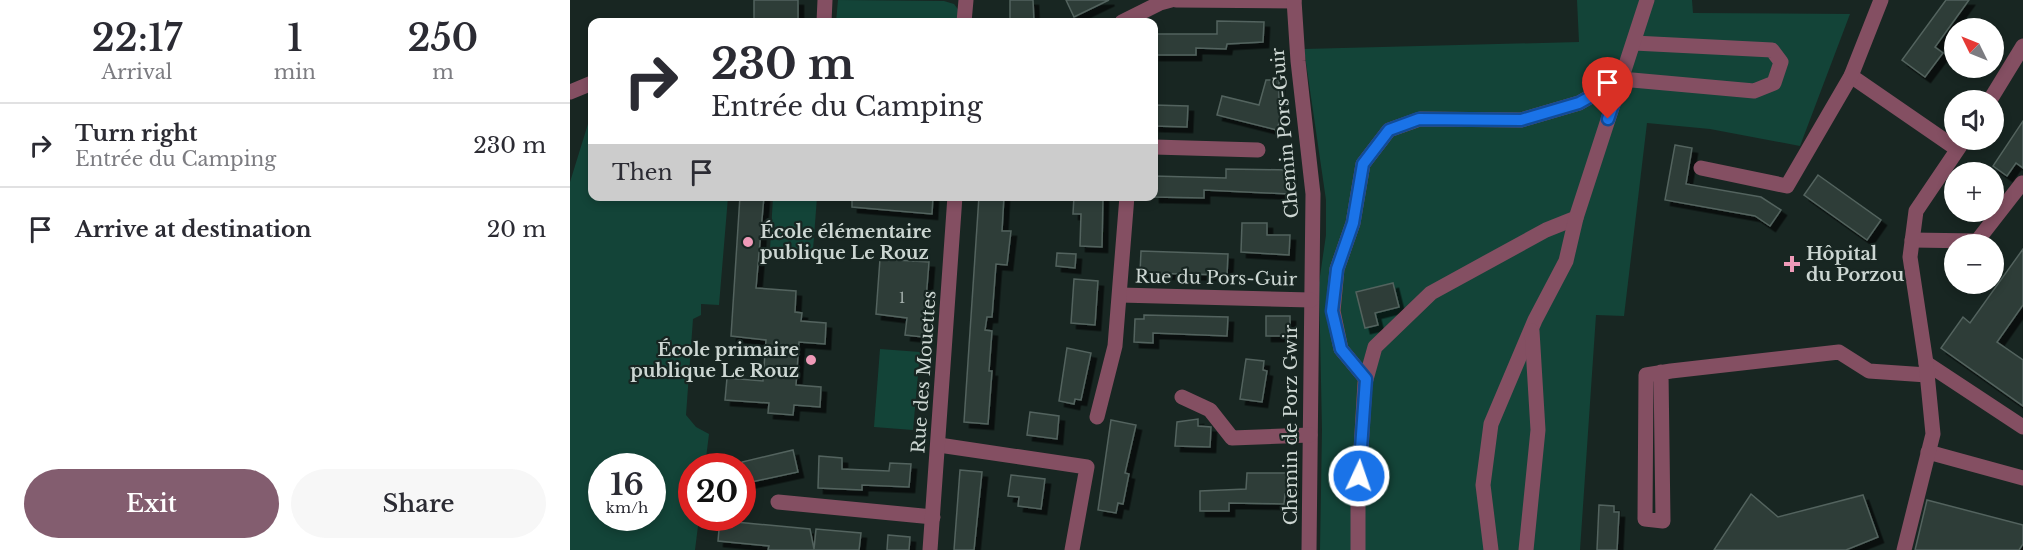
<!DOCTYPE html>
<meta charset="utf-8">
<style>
body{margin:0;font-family:"Libre Baskerville",serif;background:#f7f7f7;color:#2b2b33;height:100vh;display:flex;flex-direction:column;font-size:22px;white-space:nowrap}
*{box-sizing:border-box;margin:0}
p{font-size:20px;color:#7c7c81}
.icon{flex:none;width:33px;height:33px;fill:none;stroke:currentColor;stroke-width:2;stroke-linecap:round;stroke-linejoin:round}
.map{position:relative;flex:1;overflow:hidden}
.drawer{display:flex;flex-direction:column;background:#fff;width:570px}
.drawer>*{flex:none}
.guide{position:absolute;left:18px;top:18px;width:570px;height:183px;border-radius:12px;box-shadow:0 3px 9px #0003;background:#fff;color:#2b2b33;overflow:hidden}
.needle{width:39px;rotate:313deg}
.buttons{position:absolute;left:1374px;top:18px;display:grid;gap:12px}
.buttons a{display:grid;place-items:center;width:60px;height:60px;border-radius:50%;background:#fff;box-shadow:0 3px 9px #0003;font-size:30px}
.speed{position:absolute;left:18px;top:453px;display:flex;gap:12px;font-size:30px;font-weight:700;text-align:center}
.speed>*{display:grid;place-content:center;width:78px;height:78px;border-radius:50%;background:#fff;box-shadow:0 3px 9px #0003;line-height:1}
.speed small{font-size:15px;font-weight:400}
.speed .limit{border:9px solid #d22;background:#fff;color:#111}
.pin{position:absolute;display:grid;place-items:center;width:51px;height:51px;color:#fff;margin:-62px -26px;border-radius:50% 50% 50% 0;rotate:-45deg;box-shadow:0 0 6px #0007}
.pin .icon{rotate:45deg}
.me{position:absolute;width:66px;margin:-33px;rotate:3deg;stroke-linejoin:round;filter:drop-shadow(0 0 4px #0008)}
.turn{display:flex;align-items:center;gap:21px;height:126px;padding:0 24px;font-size:27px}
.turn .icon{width:78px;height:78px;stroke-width:2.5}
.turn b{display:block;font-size:42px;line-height:51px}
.then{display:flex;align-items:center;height:57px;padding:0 24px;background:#0003;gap:12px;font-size:22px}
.eta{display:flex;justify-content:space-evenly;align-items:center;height:102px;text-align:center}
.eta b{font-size:36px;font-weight:600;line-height:42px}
.cta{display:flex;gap:12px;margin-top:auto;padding:12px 24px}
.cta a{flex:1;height:69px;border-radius:36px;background:#835d6f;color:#fff;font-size:24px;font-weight:600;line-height:69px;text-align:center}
.cta a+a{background:#f7f7f7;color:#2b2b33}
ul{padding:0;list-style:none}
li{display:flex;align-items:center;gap:18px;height:84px;padding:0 24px;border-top:2px solid #e1e1e2}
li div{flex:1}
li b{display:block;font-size:22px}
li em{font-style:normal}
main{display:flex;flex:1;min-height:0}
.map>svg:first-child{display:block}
.green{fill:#134438;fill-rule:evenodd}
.building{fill:#2e3d38;stroke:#53635e;stroke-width:1.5;filter:url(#shadow)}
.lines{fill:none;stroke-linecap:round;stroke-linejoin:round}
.minor{stroke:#844f62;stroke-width:15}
.route-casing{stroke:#114b97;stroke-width:15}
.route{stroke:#1a73e8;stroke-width:10}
.poi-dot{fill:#ef9ab8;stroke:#182622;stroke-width:2}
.labels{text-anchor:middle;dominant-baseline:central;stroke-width:4.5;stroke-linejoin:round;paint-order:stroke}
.number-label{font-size:15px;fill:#a4b0ac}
.street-label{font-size:18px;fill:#ccd6d2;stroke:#182622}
.poi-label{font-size:18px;font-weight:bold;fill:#ccd6d2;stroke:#182622;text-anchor:start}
</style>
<main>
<section class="drawer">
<div class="eta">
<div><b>22:17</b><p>Arrival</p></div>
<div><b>1</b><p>min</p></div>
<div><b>250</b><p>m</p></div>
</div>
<ul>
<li><svg class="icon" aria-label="right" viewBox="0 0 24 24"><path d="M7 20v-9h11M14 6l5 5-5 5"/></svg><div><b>Turn right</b><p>Entrée du Camping</p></div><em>230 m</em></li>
<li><svg class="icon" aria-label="arrive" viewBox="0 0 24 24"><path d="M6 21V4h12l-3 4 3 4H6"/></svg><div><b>Arrive at destination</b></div><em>20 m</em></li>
</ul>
<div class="cta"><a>Exit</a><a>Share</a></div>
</section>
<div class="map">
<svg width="1453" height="550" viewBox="0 0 1453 550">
<defs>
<filter id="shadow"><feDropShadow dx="5.5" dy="5.5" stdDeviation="0" flood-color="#0009"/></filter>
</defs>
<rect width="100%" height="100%" fill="#182622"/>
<!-- green -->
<g class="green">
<path d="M268,0l106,1 10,3 6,8 -1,10h-123z"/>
<path d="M1007,0h115l1,13 157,1 -50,132 -90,-17 -63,-6 -23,193 -28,-1 -16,235h-260l2,-120 -3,-147 7,-48v-35l-22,-151 275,-7z"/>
<path d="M22,111v85l136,1 -9,108 -18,-1v11l-8,4 -7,96 10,12 13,7 -4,32h-13v52h7l-4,32h-125v-368zM82,466v52h-50v-52z"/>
<path d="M203,197h44l-4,53 -43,-1z"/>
<path d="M310,349l40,3 -7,78 -39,-3z"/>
</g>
<!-- building -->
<g class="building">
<rect x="184" y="0" width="44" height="22"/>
<path d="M440,0h23l1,22h-24z"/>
<path d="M496,0h43l-35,17z"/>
<path d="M1376,0h23l-34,47 8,6 -18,24 -23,-17z"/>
<path d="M647,21l47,1 -1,20 -36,2 -1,5 -30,-1v7h-42v-21h63z"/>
<path d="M696,80h13v30l3,1 -5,19 -60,-15 5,-19 37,9z"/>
<path d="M584,105l34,1 -1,21 -33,-1z"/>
<path d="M1453,121v47l-7,-5 -9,13 -14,-10z"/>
<path d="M1105,145l17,3 -6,36 75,13 20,13 -11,16 -15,-10 -90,-16z"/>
<path d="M656,169l65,1 -1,24 -86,-4v8l-50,-1v-21l72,2z"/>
<path d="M1248,175l63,45 -14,20 -63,-45z"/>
<path d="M170,196h24l-8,92 40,3 -1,21 7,1 -1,8 25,2 -1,21 -26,-2 -3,43 25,2 -1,20 -26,-2 -1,10 -25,-2 1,-10 -44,-3 2,-22 36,3 3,-41 -35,-4z"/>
<path d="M282,196h81l-1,18 -80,-7z"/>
<path d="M409,196h25l-2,35h9l-4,34 -11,-1 -4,53h-5l-2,13 7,1 -3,40h3l-4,53 -24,-2z"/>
<path d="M504,196h29l-1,51 -22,-1 1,-32h-8z"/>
<path d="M672,223h25v12h23l-1,20 -48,-3z"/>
<path d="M1453,249v56l-26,37 26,18v46l-82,-58 22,-31 7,6z"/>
<path d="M571,251l87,3 -1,21 -87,-2z"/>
<path d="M487,253l19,1 -1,14 -19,-2z"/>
<path d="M310,259l49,3 -6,75 -18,-2 2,-17 -31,-4z"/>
<path d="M504,279l24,2 -3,44 -24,-2z"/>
<path d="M823,283l6,24 -24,6 3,12 -13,3 -9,-36z"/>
<path d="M574,315l84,2 -1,19 -74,-3v10l-19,-1 1,-23h9z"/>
<rect x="696" y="316" width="24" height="20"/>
<path d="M497,348l24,5 -10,47 -6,-1 -1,5 -15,-3z"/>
<path d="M676,359l18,2 -1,9 4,1 -5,31 -22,-3z"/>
<path d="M460,412l29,4 -2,23 -30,-4z"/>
<path d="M628,419v7l13,1 -1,20 -35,-1 2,-24z"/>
<path d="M541,420l25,5 -11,48 4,1 -6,30 -5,-1 -2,10 -18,-3z"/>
<path d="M223,450l5,22 -56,12v-22z"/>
<path d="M249,456l23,2v11l47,2 1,-8 21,1 -2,23 -47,-2v5l-44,-2z"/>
<path d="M390,470l22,2 -8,78h-20z"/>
<path d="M677,473h46v21h-8l-1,10 -55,-1v8h-29v-20l46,-2z"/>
<path d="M441,475l34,4 -4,30 -23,-3 1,-9 -11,-1z"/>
<path d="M1181,494l27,23 85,-22 15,42 -32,13h-132z"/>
<path d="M1357,500l96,25v19l-4,6h-104z"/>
<path d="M1029,505l15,1v6h5l-2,38h-20z"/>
<path d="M150,518h16v4l74,7 4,20 2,-20 45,4 -2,17h-91l1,-4 -51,-5z"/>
<path d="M318,535l22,2 -1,13h-22z"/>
</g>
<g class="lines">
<!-- minor -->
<g class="minor">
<path d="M606,0l118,1"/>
<path d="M724,0l4,61 15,133 -4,356"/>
<path d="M254,22l1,-22"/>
<path d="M394,22l2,-22"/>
<path d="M552,22l38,-19 11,-3"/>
<path d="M1281,76l106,73"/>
<path d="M0,92l22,-9"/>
<path d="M1420,100l33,-54"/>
<path d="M584,147l104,3"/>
<path d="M1131,168l86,18 64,-110 30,-76"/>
<path d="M1342,240l65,1 45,-58"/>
<path d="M550,295l191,5"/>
<path d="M1356,363l97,64"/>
<path d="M1091,372l2,149 -18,-2 1,-144 25,-4 168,-19 30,19 58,4"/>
<path d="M796,379l-25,-30 -8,-38 4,-42 16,-46 10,-59 26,-34 31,-11 101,1 58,-17 42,-24 133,12 20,-8 7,-21 -9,-12 -138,-7"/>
<path d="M612,397l28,13 22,28 78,-3"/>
<path d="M527,417l18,-71 12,-150"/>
<path d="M369,445l148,22 -15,83"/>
<path d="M1358,452l95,26"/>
<path d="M208,502l155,15"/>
<path d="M360,550l25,-354"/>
<path d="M788,550v-51l7,-116 10,-36 56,-54 115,-63 30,-12"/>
<path d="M921,550l-8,-65 8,-61 44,-104 31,-59 10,-43 71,-218"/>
<path d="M956,550l12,-120 -6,-99"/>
<path d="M1334,550l29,-116 -7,-71 -16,-106 6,-46 48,-71"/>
</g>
</g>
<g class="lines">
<defs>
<path id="route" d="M789,476l7,-97 -25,-30 -9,-38 5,-42 16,-46 10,-59 26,-34 30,-11 102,1 58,-17 43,-24 -14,40"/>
</defs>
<!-- route casing -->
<use href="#route" class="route-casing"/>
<!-- route -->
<use href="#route" class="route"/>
</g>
<!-- markers -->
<g class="poi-dot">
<circle cx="178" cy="242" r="6"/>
<path d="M1219 255h6v6h6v6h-6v6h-6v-6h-6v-6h6z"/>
<circle cx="241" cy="360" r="6"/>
</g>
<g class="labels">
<!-- number labels -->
<g class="number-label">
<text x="332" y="297">1</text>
</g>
<!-- street labels -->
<g class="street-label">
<text transform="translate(715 133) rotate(-95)">Chemin Pors-Guir</text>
<text transform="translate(646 278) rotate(1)">Rue du Pors-Guir</text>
<text transform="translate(354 372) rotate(-86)">Rue des Mouettes</text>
<text transform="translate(721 425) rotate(-90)">Chemin de Porz Gwir</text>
</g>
<!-- poi labels -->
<g class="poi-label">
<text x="190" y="232">École élémentaire<tspan x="190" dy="21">publique Le Rouz</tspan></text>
<text x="1236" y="254">Hôpital<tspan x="1236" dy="21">du Porzou</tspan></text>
<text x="229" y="350" text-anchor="end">École primaire<tspan x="229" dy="21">publique Le Rouz</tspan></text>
</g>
</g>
</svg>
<div class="buttons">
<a><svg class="needle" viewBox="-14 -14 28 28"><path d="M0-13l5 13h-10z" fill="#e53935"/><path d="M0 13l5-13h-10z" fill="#7c7c81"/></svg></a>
<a><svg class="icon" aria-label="sound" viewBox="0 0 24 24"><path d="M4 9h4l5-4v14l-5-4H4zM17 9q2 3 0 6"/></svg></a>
<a>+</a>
<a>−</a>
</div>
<div class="speed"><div>16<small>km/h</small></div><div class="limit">20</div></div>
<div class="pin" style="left:1038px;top:119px;background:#d93025"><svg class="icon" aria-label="arrive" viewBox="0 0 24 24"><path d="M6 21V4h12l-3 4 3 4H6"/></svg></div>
<svg class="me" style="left:789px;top:476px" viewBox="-20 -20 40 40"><circle r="17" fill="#1a73e8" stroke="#fff" stroke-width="3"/><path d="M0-11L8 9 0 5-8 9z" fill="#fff"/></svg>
<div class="guide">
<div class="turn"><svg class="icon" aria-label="right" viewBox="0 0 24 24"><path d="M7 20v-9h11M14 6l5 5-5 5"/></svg><div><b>230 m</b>Entrée du Camping</div></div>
<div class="then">Then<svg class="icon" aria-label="arrive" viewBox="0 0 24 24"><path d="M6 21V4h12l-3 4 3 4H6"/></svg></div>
</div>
</div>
</main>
